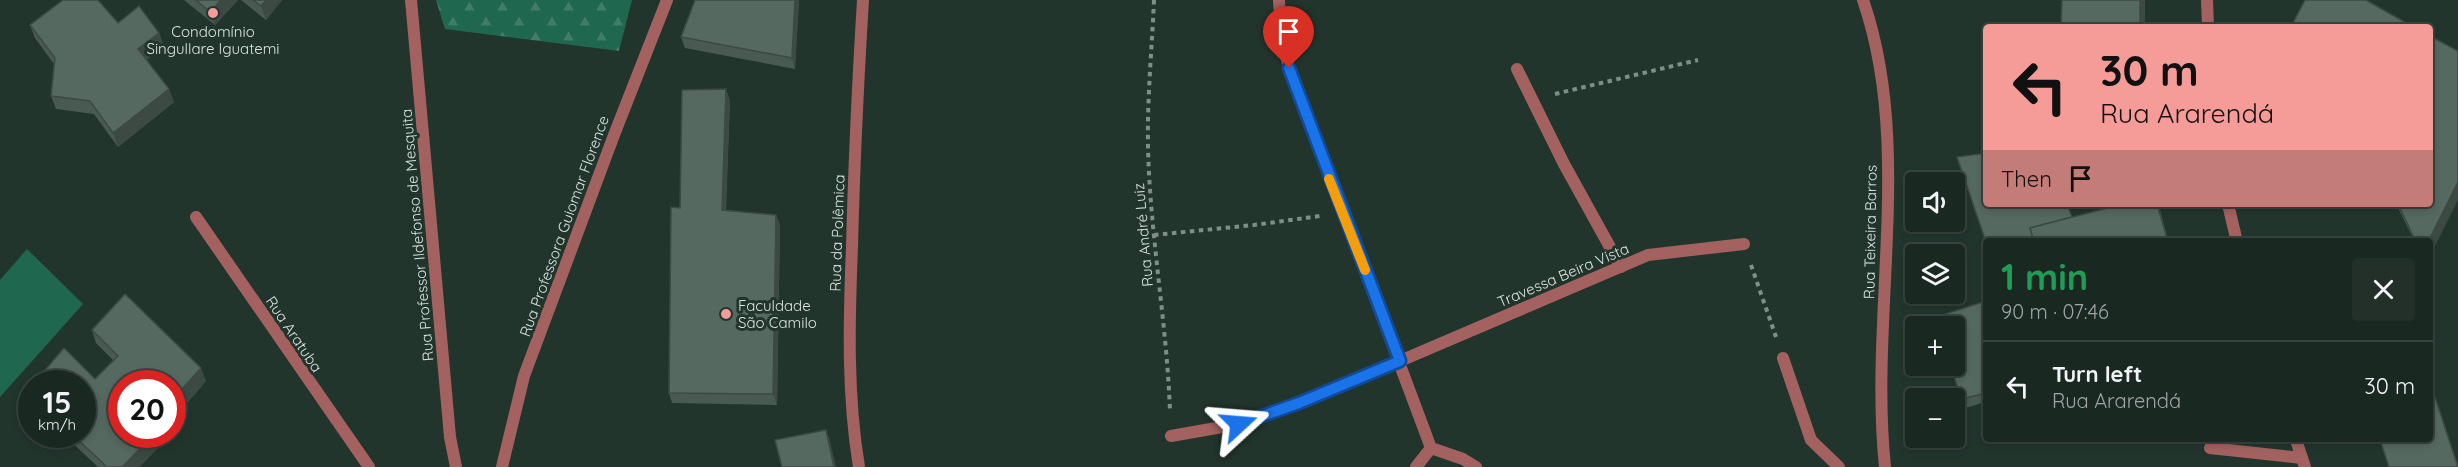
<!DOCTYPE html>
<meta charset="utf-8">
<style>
body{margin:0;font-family:Quicksand,sans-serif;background:#23302a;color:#f1f3f6;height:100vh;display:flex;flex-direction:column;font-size:22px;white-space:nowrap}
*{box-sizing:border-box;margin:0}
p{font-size:20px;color:#9fa6a5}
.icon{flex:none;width:33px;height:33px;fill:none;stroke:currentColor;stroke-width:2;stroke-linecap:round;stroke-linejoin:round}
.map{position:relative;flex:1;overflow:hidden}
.details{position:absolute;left:1983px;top:238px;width:450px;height:204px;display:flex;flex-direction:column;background:#1a2822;border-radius:6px;box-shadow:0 3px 9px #0003,0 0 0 2px #384440}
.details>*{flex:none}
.top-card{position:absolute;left:1983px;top:24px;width:450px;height:183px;border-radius:6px;box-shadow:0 3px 9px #0003,0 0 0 2px #384440;background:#f59b98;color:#111;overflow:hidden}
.buttons{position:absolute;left:1905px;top:172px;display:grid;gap:12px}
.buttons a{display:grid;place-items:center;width:60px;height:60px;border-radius:6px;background:#1a2822;box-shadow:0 3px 9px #0003,0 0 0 2px #384440;font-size:30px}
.speed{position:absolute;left:18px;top:370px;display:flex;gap:12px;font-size:30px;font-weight:700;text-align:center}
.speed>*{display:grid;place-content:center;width:78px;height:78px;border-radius:50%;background:#1a2822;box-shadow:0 3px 9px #0003,0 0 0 2px #384440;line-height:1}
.speed small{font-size:15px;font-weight:400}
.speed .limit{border:9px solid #d22;background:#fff;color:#111}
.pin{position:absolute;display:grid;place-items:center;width:51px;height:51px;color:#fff;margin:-62px -26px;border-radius:50% 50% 50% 0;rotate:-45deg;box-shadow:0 0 6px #0007}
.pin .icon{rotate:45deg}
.me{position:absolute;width:66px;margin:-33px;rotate:71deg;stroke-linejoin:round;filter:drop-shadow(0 0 4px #0008)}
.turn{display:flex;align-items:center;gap:21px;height:126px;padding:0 18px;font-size:27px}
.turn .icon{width:78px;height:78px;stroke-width:2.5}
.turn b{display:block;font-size:42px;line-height:51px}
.then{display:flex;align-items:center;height:57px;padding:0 18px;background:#0003;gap:12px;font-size:22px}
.round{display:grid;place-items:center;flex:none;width:63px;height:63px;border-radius:6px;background:#23302a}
.summary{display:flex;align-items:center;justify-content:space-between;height:102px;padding:0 18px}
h1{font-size:36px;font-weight:700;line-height:45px;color:#1e9e55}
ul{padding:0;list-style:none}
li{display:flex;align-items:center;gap:18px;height:90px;padding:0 18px;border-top:2px solid #384440}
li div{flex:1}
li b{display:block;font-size:22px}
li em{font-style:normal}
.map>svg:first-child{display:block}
.forest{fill:url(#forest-firs)}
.garden{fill:#1f674e}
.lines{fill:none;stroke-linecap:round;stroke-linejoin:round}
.path{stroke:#7f8f88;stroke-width:4;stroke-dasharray:4.5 4.5;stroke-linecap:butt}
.service{stroke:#a36260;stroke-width:12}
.minor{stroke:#a36260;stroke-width:12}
.tertiary{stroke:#a36260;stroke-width:12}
.wall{fill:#495a53}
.shaded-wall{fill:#3c4a43}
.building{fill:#556960;stroke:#3c4a43;stroke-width:1.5}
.route-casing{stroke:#114b97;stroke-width:15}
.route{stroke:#1a73e8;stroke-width:10}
.slow{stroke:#f59e0b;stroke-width:10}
.poi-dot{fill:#f59b98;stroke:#22352d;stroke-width:2}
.labels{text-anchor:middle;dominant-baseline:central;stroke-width:6;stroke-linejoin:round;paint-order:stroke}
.poi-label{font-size:15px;fill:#d8e4de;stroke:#22352d}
.street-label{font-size:15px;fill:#d8e4de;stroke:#22352d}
</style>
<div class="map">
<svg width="2458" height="467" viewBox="0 0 2458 467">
<defs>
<pattern id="forest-firs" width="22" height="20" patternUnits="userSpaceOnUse" patternTransform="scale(1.5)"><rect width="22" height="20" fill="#1f674e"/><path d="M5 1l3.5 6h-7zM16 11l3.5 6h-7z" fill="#3f7d67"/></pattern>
</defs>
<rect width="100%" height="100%" fill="#22352d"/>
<!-- forest -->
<path class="forest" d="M436,0h196l-13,51 -174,-22z"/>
<!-- garden -->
<path class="garden" d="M27,249l56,55 -83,93v-117z"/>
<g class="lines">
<!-- path -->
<g class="path">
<path d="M1154,0c-2,49 -7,98 -6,147 2,89 19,177 22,265"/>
<path d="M1555,94l143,-34"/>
<path d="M1154,235l100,-10 66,-9"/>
<path d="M1751,265l25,72"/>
</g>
<!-- service -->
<g class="service">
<path d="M1517,69l47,95 57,103"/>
<path d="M1783,358l28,82 28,27"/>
<path d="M1171,436l68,-12 60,-21 101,-42"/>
<path d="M2210,448l92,10"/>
</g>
<!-- minor -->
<g class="minor">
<path d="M411,0l39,437 6,30"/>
<path d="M1279,0l2,34 8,34 142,380 32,11 13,8"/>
<path d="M2207,0l1,27"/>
<path d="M2228,204l9,38"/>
<path d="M196,217l173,250"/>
<path d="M1400,361l248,-106 96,-11"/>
<path d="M2296,440l9,27"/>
<path d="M502,467l22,-91 90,-241 53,-135"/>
<path d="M859,467c-12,-72 -10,-146 -7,-220 2,-82 6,-165 11,-247"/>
<path d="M1416,467l15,-19"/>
</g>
<!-- tertiary -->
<path class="tertiary" d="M1863,0c51,147 6,315 22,467"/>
</g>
<!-- wall -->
<g class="wall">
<path d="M184,0h54l-23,25z"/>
<path d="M241,0h41l-16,20z"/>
<path d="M695,0h104l-4,69 -110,-21 -4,-11z"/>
<path d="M118,23l41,10 5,14 -18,13 28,42 -56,45 -24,-33 -38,-5 -5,-13 3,-32 -19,-26 -5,-13z"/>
<path d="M730,100l-4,110 50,5 4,10 -3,180 -105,-2 -3,-10z"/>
<path d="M2396,204h34v38h-15z"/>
<path d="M1986,301v101l-21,6 -15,-42z"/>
<path d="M92,330l114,51 -32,37 -2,-1v-33h-50v51l37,12 -20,20h-41l-34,-32h18l13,-56 18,-19 -17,-17z"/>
<path d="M32,386v18l-5,-13z"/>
</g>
<!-- shaded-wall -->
<g class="shaded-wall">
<path d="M221,0h17l-23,25 -5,-13z"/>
<path d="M266,0h16l-16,20 -5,-14z"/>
<path d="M795,0h4l-4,69 -3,-11z"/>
<rect x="2140" y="0" width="5" height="27"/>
<path d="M159,33l5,14 -21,16 -5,-14z"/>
<path d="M169,89l5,13 -56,45 -5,-14z"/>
<path d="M726,89l4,11 -5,121 -3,-11z"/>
<path d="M2458,182v18l-28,56v-14h-2z"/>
<path d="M2157,204l3,5 9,33h-1z"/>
<path d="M776,215l4,10 -3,180 -4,-11z"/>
<path d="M201,368l5,13 -32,37 -2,-3v-15z"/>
<path d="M139,378l2,6h-8z"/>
<path d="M826,430l4,11 6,26h-2z"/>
<path d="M153,435h2l4,12 -20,20h-17z"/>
</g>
<!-- building -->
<g class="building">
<path d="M63,0h35l20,23 21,-17 20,27 -21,16 31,40 -56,44 -23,-32 -39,-5 4,-38 -25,-33z"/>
<path d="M196,0h25l-11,12z"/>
<path d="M253,0h13l-5,6z"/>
<path d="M695,0h100l-3,58 -111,-21z"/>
<path d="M2062,0h78v27h-79z"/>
<path d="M2305,0h61l44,25 -1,2h-118z"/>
<path d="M2430,36l28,15v131l-30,60h-12l-18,-38h32z"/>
<path d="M726,89l-4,121 54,5 -3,179 -104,-1 2,-186 9,1 2,-118z"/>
<path d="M1986,153v51h81l5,13 -42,11 4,14h-48l-29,-85z"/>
<path d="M2123,204h34l11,38h-134l-4,-14z"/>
<path d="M125,294l76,74 -29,32v-16h-26l-7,-6 -6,6h-11v12l-3,3 3,3v33h31l-31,32h-15l-34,-32h9v-51h-49l31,-36 31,31 23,-23 -26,-26z"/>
<path d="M1986,301v92l-24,6 -12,-33h4v-39h-17l-4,-9z"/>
<path d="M2430,382l28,85h-69l-9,-27h50z"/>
<path d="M32,386v10l-5,-5z"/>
<path d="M826,430l8,37h-52l-7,-27z"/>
</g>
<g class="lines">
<defs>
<path id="route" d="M1239,424l60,-21 101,-42 -111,-293"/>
</defs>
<!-- route casing -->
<use href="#route" class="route-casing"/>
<!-- route -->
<use href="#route" class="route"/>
<!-- slow -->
<path class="slow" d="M1329,179l36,91"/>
</g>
<!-- markers -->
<g class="poi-dot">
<circle cx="213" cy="13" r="6"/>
<circle cx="726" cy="314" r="6"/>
</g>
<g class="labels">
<!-- poi labels -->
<g class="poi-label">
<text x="213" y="31">Condomínio<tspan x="213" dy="17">Singullare Iguatemi</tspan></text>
<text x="738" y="305" text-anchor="start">Faculdade<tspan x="738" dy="17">São Camilo</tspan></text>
</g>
<!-- street labels -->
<g class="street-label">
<text transform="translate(564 226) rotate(-70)">Rua Professora Guiomar Florence</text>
<text transform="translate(1870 232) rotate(-89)">Rua Teixeira Barros</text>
<text transform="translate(837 233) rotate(-88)">Rua da Polêmica</text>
<text transform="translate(417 235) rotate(-95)">Rua Professor Ildefonso de Mesquita</text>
<text transform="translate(1143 235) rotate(-95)">Rua André Luiz</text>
<text transform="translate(1563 275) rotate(-23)">Travessa Beira Vista</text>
<text transform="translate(294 334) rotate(56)">Rua Aratuba</text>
</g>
</g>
</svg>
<div class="buttons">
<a><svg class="icon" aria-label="sound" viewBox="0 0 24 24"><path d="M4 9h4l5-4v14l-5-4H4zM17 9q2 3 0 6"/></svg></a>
<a><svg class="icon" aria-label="layers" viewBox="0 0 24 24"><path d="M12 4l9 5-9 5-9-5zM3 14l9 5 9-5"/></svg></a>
<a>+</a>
<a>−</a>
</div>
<div class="speed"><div>15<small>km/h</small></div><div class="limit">20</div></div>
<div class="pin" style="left:1289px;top:68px;background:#d93025"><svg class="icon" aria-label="arrive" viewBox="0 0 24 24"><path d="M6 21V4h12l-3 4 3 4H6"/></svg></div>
<svg class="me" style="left:1239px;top:424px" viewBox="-20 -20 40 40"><path d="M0-17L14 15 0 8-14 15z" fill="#1a73e8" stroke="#fff" stroke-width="4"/></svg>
<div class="top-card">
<div class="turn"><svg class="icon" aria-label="left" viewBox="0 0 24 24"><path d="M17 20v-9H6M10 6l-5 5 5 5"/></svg><div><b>30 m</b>Rua Ararendá</div></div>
<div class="then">Then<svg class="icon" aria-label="arrive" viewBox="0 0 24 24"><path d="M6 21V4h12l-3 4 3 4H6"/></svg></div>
</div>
<section class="details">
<div class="summary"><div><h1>1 min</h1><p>90 m · 07:46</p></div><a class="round"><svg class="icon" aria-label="close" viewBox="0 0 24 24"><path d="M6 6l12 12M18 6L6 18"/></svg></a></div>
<ul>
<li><svg class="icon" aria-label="left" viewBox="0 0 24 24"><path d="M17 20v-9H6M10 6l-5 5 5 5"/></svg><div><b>Turn left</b><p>Rua Ararendá</p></div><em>30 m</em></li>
</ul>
</section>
</div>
